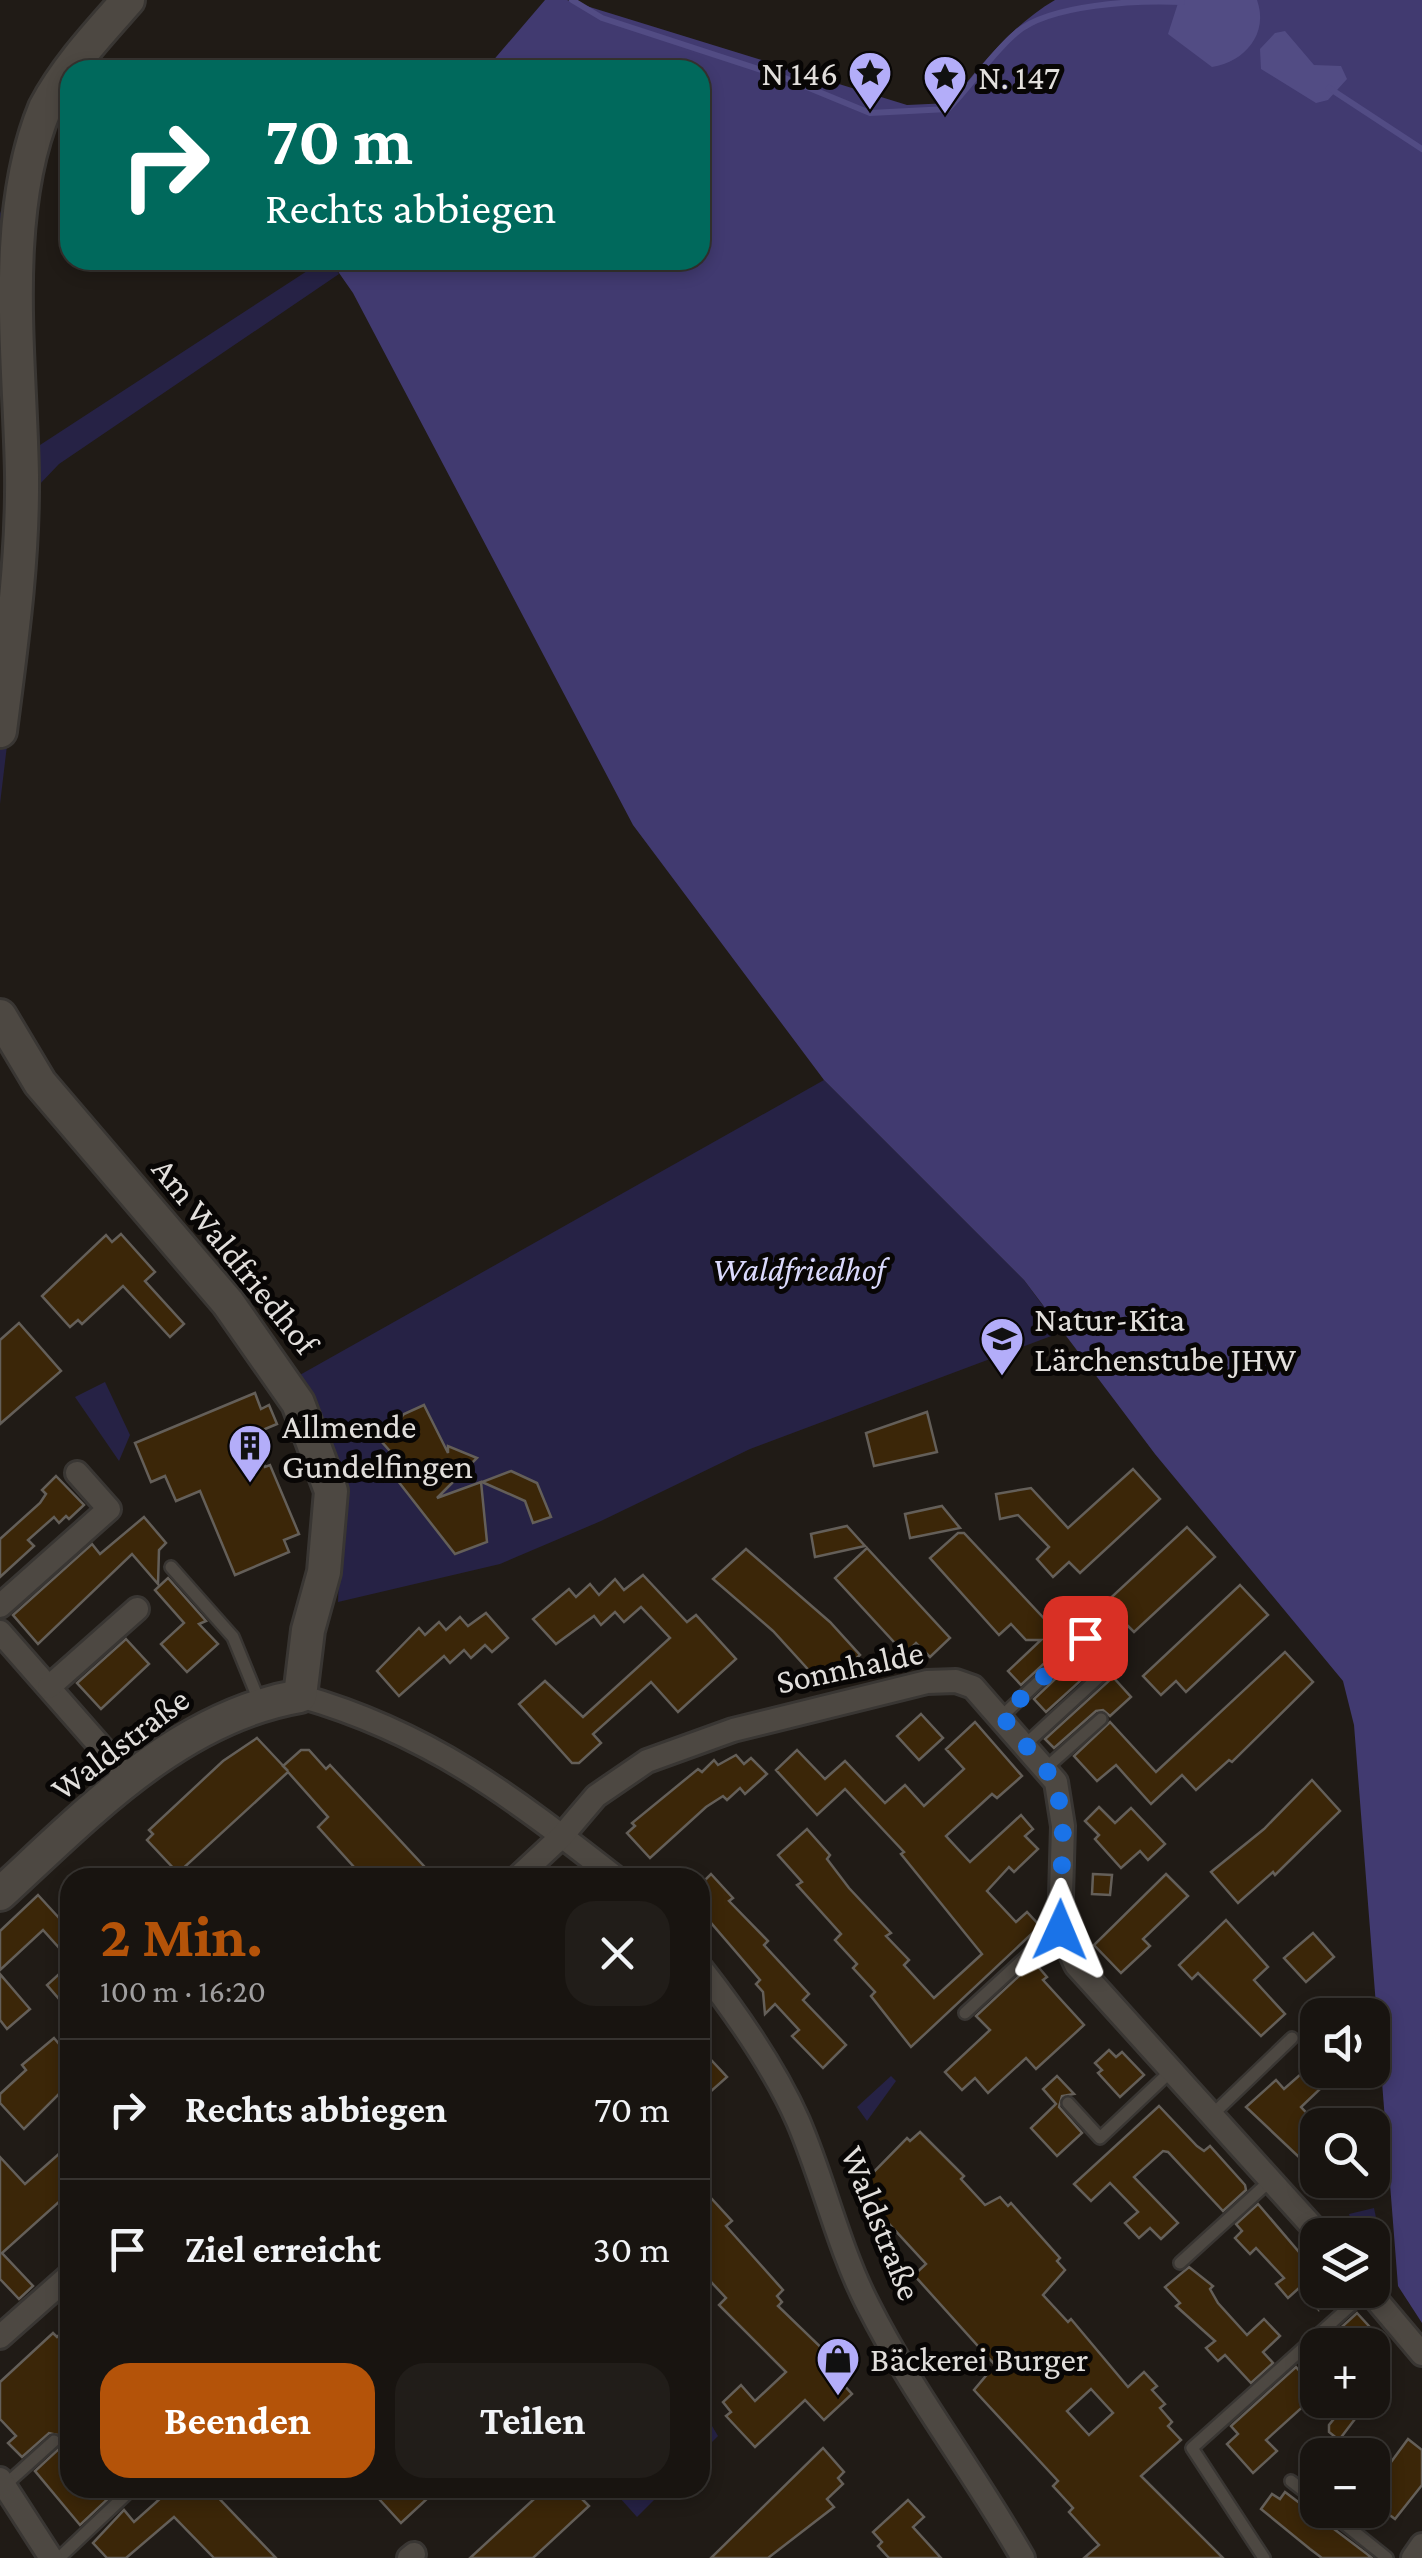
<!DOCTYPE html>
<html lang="de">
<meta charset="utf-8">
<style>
body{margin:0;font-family:"Crimson Pro",serif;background:#211d19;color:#f1f3f6;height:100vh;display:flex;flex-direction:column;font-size:38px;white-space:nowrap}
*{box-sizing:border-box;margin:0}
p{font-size:32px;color:#9f9e9f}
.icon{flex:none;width:55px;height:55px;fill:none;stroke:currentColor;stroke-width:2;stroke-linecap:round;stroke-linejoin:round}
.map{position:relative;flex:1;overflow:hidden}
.details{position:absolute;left:60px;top:1868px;width:650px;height:630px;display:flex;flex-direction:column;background:#181410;border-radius:30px;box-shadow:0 5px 15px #0003,0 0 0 2px #363330}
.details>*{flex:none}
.top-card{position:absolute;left:60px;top:60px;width:650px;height:210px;border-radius:30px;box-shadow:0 5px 15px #0003,0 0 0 2px #363330;background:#00695c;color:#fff;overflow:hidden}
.fabs{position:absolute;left:1300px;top:1998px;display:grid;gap:20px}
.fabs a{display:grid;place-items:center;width:90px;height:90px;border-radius:20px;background:#181410;box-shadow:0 5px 15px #0003,0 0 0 2px #363330;font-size:50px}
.pin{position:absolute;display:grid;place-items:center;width:85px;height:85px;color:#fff;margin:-42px;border-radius:20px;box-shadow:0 5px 15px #0006}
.me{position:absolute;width:110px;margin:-55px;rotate:1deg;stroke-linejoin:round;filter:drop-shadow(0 0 8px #0008)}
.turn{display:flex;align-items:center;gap:35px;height:210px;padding:0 40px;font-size:45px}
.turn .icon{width:130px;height:130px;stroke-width:2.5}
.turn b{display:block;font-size:70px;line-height:85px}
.round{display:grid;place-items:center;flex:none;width:105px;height:105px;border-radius:30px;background:#211d19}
.summary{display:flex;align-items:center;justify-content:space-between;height:170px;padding:0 40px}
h1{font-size:60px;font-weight:700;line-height:75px;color:#b45309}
.action{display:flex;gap:20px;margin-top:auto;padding:20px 40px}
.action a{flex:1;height:115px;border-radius:30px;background:#b45309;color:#fff;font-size:40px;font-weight:700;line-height:115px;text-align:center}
.action a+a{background:#211d19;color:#f1f3f6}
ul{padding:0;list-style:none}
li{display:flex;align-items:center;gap:30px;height:140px;padding:0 40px;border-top:2px solid #363330}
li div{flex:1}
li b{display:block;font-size:38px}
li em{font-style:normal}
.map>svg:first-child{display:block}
.green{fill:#262245}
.forest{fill:#413a70}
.water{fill:#524c84}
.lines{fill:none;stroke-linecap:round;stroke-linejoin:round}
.stream{stroke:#524c84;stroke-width:6}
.building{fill:#3b2608;stroke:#645f59;stroke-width:2.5;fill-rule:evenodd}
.lane-casing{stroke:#393633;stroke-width:16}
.street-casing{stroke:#393633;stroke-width:28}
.secondary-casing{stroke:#393633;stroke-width:38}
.lane{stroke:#4d4842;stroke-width:11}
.street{stroke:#4d4842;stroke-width:22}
.secondary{stroke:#4d4842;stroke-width:32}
.route{stroke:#1a73e8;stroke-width:18;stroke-dasharray:0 32.4}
.labels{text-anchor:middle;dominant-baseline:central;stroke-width:10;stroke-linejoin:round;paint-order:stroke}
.poi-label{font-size:35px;fill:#e2dfdc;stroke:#080605;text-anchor:start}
.street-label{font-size:35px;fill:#e2dfdc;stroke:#080605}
.park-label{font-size:35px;font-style:italic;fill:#dbdafd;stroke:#080605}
</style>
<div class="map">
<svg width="1422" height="2558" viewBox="0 0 1422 2558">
<rect width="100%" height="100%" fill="#201b16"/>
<!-- green -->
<g class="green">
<path d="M32,106l25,5 -32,114 15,220 284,-185h6l9,14 -280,190 -21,22 -38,318v-185c6,-31 0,-61 6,-94l-6,-311z"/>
<path d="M824,1080l200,200 38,52 -312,117 -149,72 -101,43 -162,38 5,-123 -45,-103z"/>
<path d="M105,1382l25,53 -11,26 -44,-64z"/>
<path d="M891,2076l5,5 -29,40 -10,-14z"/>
<path d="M1374,2208l5,24 -24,3 -6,-21z"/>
<path d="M700,2406l18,30 -18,18z"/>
<path d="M611,2488h55l-29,29z"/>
</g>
<!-- forest -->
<path class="forest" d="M545,0h22l340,105 43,-2c32,-39 61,-77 105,-103h367v2323l-24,-37 -44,-561 -11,-44 -188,-227 -131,-174 -200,-200 -191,-255 -280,-532 -23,-33h370v-190h-215z"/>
<!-- water -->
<g class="water">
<path d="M1179,0h78c12,33 -12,62 -45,67l-44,-33z"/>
<path d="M1285,31l29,34 27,1 6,13 -19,21 -12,3 -55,-34 -1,-20 15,-16z"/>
</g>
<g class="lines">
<!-- stream -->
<g class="stream">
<path d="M572,0l30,18 178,58 90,37 78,-4c23,-23 44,-56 68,-76 33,-29 122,-33 166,-31"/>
<path d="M1329,88l93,61"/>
</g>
</g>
<!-- building -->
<g class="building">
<path d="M121,1234l34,38 -10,9 39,43 -14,13 -47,-51 -41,38 -4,-4 -8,7 -28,-31 64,-61 6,7z"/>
<path d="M19,1323l42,48 -61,53v-84z"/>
<path d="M255,1393l6,16 8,-4 8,19 -26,11 14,32 5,-2 29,69 -15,6 5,12 -54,23 -35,-84 -24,10 -11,-25 -14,6 -16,-39z"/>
<path d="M424,1405l24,48v-7l29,12 -40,40 44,-16 6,60 -32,12 -61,-78 10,-9 -23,-26 23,-27z"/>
<path d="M927,1412l10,40 -63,14 -8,-33z"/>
<path d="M1133,1469l27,30 -80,74 -11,-11 -16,15 -16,-18 12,-12 -31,-32 -18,4 -4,-25 35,-6 37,40z"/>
<path d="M511,1471l26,12 14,34 -18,6 -8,-22 -43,-19z"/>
<path d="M56,1476l28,29 -15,14 -3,-3 -7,7 -5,-6 -26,23 6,6 -34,31v-38l40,-36 6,-9 -4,-4z"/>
<path d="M942,1506l18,22 -50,10 -5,-24z"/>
<path d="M144,1517l22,26 -7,7 -1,34 -26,-30 -94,90 -25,-29 79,-71 8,10z"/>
<path d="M847,1526l18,20 -50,11 -4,-23z"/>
<path d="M1187,1527l28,30 -81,75 -11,-11 -33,31 10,11 -54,49 -12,-13 57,-54 1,-13 -13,-1 -58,54 -13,-14 33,-31h-15l-15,-16 -12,11 -69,-77 28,-25h6l90,96 11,-4 7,9z"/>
<path d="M867,1548l83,90 -20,19 -14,-14 -11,11 -70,-76z"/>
<path d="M746,1549l84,73 30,33 -25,23 -10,-11 -10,10 -42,-46 -60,-52z"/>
<path d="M643,1575l44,47 9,-7 40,44 -58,53 -27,-30 -58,52 8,9 -22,20h-7l-53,-59 26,-23 38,36 87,-79 -29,-31 -17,15 -9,-10 -14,13 -7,-9 -38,28 -23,-25 36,-30 7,8 14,-13 9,11 16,-16 9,11z"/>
<path d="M168,1578l38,43 -7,3 19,20 -31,28 -26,-28 23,-21 -29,-33z"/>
<path d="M1240,1585l28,30 -82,77 -10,-11 -15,14 -18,-19z"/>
<path d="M486,1613l22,25 -16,14 -7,-7 -14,13 -7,-8 -14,13 -6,-7 -45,40 -22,-25 42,-43 6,7 14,-13 7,8 14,-13 8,9z"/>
<path d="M126,1639l23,25 -48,45 -24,-26z"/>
<path d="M1285,1652l28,30 -81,80 -3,-2 -33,30 -14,-15 -31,29 -35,-39 -19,16 -23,-25 36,-34 46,50z"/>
<path d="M1113,1677l18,20 -21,19 -7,-6 -7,1 -42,37 -9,-9z"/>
<path d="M921,1714l22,24 -24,22 -22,-24z"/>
<path d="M975,1722l47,54 -25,22 -5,-4 -46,42 24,26 51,-47 12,14 -8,7 13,13 -24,23 -5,-5 -22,24 29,31 11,-10 13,14 -129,121 -40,-51 4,-4 -22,-24 4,-4 -22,-24 6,-6 -44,-49 5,-3 -24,-27 29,-26 23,26 -3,4 22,29 42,45 -5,3 23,24 -5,5 30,33 48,-44 -81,-100 3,-2 -59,-63 -28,26 -41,-45 21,-20 28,29 20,-18 40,42 20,-18 19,21 40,-37 -18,-20z"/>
<path d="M257,1738l31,33 -5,-5 18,-16h8l17,19 4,-4 105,113h-71l-46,-51 10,-10 -40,-45 -110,101 -31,-33 6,-6 -4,-4 74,-69z"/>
<path d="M736,1755l8,9 7,-6 16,16 -22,20 -5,-6 -13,12 -4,-4 -17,11 -56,51 -23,-25 8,-7 -3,-3 66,-54 4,3 12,-12 4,5z"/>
<path d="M1312,1780l28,31 -65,64 -2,-3 -35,31 -27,-31 53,-43z"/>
<path d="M1099,1807l16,16 16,-15 34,36 -17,16 -8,-9 -19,17 -26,-29 4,-4 -14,-14z"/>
<path d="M711,1874l22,24 -4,3 39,40 -4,4 45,49 -6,6 43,45 -23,23 -31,-32 7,-6 -24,-26 -10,10 -2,-22 -7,-8 4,-4 -60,-70v-25z"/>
<path d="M1093,1874l19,1 -2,20 -18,-1z"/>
<path d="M1166,1874l22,22 -45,43 7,7 -29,27 -27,-28z"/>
<path d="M38,1895l32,35v30l-27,-30 -43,40v-39z"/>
<path d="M1226,1920l42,47 -14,13 31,34 -24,22 -63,-63 -6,6 -13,-14z"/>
<path d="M1313,1933l21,24 -28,25 -22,-24z"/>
<path d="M1034,1962l13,15 -4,3 41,45 -48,44 -10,-11 -38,35 -13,-15 -13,12 -17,-18 45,-42 -14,-14z"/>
<path d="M70,1964v25l-11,10 -12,-14z"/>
<path d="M0,1974l30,35 -23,20 -7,-9z"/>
<path d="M54,2038l16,19v26l-46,46 -24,-26v-9l26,-24 -4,-5z"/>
<path d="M700,2048l27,29 -27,24z"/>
<path d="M1109,2050l7,7 6,-5 22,23 -24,22 -22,-24 4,-3 -7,-7z"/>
<path d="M1318,2059v11h22l-39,37 17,18v50l-72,-68 30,-27 8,9z"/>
<path d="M1057,2076l17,18 -12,2 -3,11 23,26 -25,23 -26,-28 25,-24 -13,-15z"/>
<path d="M1159,2106l38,40 7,5 6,-5 35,39 1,5 -23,21 -55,-59 -5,-1 -29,26 44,46 -17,16 -11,-11 -11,10 -14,-15 13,-11 -28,-29 -19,18 -17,-17z"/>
<path d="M920,2132l44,44 -3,3 24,26 15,-8 8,9 3,-3 49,55 -3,3 8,9 -22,25 25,27 3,-3 57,68 16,-15 13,14 -5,4 13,14 -5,4 12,14 -4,4 13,14 -40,36 82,82h-139l15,-13 -30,-33 4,-4 -20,-22 5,-5 -84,-91 21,-25 -81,-90 12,-11 -69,-75 50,-51 3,3zM1091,2389l22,24 -24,22 -22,-24z"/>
<path d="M70,2144v48l-68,61 31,33 -14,13 -19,-20v-122l25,27z"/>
<path d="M700,2186l32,35 -6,5 57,64 -6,6 5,6 -4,4 54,52 16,20 -6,5 10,11 -28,26 -19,-20 -50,47 -29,-31 5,-4 -8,-10 18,-17 14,16 31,-29 -67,-67 7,-7 -26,-28z"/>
<path d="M1258,2204l47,55 4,-3 9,10v43l-19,-21 -11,10 -12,-14 8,-6 -28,-30 -6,6 -15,-16 7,-7 -6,-7z"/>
<path d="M1189,2267l24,19 -3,3 8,14 29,32 17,-16 16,17 -17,16 10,11 -22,20 -26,-28 -7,6 -12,-13 9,-7 -39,-35 4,-3 -15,-16z"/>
<path d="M1357,2313l21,23 -9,9h-47z"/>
<path d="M70,2325v163h33l8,8 -31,29 -45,-54 26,-24 1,-11 -13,-3 -27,24 -14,-14 8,-7 -16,-17v-37l53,-49 4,4z"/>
<path d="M1296,2367l22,26 -52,47 11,11 -24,22 -26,-29 11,-10 -7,-8z"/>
<path d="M1342,2409l13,10 -16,21 -10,-8v-7z"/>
<path d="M1408,2439l14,11v35l-27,34 -23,-17v-37l11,8z"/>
<path d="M823,2448l21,24 -6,6 5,6 -16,15 7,8 -66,51h-57z"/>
<path d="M172,2488h37l67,70h-62l-40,-41 -48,41h-19l-14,-15 31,-33 10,12z"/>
<path d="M369,2488h51l9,9 -28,26z"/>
<path d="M546,2488h51l-14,12 6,6 -56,52h-63z"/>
<path d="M1285,2492l82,62 5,4h-50l-12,-9 -49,-40 11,-15 8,5z"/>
<path d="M908,2500l16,17 -11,10 28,31h-52l-11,-12 4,-4 -9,-10z"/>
</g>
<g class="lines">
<defs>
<g id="lane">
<path d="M171,1567l62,70 27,66"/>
<path d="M1002,1716l83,-78"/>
<path d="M1027,1743l84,-77"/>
<path d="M1047,1767l54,-48"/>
<path d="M965,2013l89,-82 6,-1"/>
<path d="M1068,2103l32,35 71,-67"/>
<path d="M1212,2115l80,-77"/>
<path d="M1180,2263l92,-84"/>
<path d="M1291,2481l27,21"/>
<path d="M4,2486l50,-45"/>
<path d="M1327,2510l60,48"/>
<path d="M59,2558l74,-70"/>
<path d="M1264,2558l-72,-110 176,-158"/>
</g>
<g id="street">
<path d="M0,1606l109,-97 -32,-36"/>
<path d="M0,1632l129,147"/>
<path d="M49,1687l88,-78"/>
<path d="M300,1696c130,37 211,100 316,182"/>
<path d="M517,1878l45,-42 34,-40 51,-35 86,-31 194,-48 29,-1 17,6 83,95 7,44 -3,104 16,35 244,270"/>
<path d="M700,1967c36,46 74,100 98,154 26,60 40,126 70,184 45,89 106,167 155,253"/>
<path d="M1368,2290l54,64"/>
<path d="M0,2337l70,-62"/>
<path d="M0,2479l51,79"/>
<path d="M409,2558l5,-4"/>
<path d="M1413,2558l9,-13"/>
</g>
<g id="secondary">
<path d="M0,731c11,-86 23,-169 22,-256 -2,-118 -22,-258 23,-367 21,-40 53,-74 83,-108"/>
<path d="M0,1016l40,67 188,220 70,100 33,88 -7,81 -16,58 -8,66c-122,21 -212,117 -300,198"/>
</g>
</defs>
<!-- lane casing -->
<use href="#lane" class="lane-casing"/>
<!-- street casing -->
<use href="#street" class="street-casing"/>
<!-- secondary casing -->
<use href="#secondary" class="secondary-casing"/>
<!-- lane -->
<use href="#lane" class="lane"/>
<!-- street -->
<use href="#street" class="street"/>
<!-- secondary -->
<use href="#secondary" class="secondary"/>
</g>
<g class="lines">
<!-- route -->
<path class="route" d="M1060,1930l3,-104 -7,-44 -54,-66 83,-78"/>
</g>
<!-- icons -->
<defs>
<symbol id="sight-pin" viewBox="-11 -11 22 30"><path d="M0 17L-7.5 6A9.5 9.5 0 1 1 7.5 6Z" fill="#b3adf9" stroke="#080605"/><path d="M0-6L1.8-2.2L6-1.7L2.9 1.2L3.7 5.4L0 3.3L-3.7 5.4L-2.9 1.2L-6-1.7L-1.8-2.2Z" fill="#111"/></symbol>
<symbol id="school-pin" viewBox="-11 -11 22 30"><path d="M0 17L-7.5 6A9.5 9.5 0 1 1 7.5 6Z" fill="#b3adf9" stroke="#080605"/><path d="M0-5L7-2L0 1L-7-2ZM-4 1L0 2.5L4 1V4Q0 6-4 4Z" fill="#111"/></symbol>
<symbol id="building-pin" viewBox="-11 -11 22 30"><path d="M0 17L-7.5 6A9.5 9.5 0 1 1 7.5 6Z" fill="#b3adf9" stroke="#080605"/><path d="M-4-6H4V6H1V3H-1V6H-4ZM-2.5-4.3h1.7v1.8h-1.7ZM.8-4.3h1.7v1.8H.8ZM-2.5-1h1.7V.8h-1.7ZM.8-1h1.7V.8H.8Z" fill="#111"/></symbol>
<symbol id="shop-pin" viewBox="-11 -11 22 30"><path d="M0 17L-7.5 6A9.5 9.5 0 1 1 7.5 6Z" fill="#b3adf9" stroke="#080605"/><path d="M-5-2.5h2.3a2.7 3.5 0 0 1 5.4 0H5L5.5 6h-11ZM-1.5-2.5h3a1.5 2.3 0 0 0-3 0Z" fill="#111"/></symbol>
</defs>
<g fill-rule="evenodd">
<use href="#sight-pin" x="845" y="48" width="50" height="68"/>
<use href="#sight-pin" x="920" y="52" width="50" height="68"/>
<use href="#school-pin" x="977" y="1314" width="50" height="68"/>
<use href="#building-pin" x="225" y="1421" width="50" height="68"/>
<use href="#shop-pin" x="813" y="2334" width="50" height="68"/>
</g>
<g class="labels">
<!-- poi labels -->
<g class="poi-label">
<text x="838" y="73" text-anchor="end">N 146</text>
<text x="978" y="77">N. 147</text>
<text x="1034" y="1319">Natur-Kita<tspan x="1034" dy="40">Lärchenstube JHW</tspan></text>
<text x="282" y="1426">Allmende<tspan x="282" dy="40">Gundelfingen</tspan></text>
<text x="870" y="2359">Bäckerei Burger</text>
</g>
<!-- street labels -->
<g class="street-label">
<text transform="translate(235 1256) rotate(51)">Am Waldfriedhof</text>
<text transform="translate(850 1667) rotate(-12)">Sonnhalde</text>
<text transform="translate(120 1744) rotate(-37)">Waldstraße</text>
<text transform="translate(881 2223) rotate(68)">Waldstraße</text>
</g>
<!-- park labels -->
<g class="park-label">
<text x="799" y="1269">Waldfriedhof</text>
</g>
</g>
</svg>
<div class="fabs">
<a><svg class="icon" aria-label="sound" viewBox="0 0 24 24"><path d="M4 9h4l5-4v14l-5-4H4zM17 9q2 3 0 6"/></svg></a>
<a><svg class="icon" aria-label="search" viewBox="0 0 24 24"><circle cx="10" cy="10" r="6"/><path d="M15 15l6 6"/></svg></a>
<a><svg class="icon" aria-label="layers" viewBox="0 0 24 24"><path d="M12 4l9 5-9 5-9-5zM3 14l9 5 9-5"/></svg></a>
<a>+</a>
<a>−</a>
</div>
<div class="pin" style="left:1085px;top:1638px;background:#d93025"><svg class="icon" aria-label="arrive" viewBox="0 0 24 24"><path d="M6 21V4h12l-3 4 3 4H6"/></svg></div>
<svg class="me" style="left:1060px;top:1930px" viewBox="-20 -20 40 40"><path d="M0-17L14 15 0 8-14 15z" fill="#1a73e8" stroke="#fff" stroke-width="4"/></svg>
<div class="top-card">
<div class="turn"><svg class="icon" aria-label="right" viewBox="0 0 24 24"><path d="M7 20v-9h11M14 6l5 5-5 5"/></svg><div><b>70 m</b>Rechts abbiegen</div></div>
</div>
<section class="details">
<div class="summary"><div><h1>2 Min.</h1><p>100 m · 16:20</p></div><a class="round"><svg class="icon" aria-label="close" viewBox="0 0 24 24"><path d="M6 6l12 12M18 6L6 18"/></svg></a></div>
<ul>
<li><svg class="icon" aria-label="right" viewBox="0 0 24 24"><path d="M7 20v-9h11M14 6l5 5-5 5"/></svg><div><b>Rechts abbiegen</b></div><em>70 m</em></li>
<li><svg class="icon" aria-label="arrive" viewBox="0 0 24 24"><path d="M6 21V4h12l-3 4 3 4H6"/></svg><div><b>Ziel erreicht</b></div><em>30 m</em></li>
</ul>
<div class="action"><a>Beenden</a><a>Teilen</a></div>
</section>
</div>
